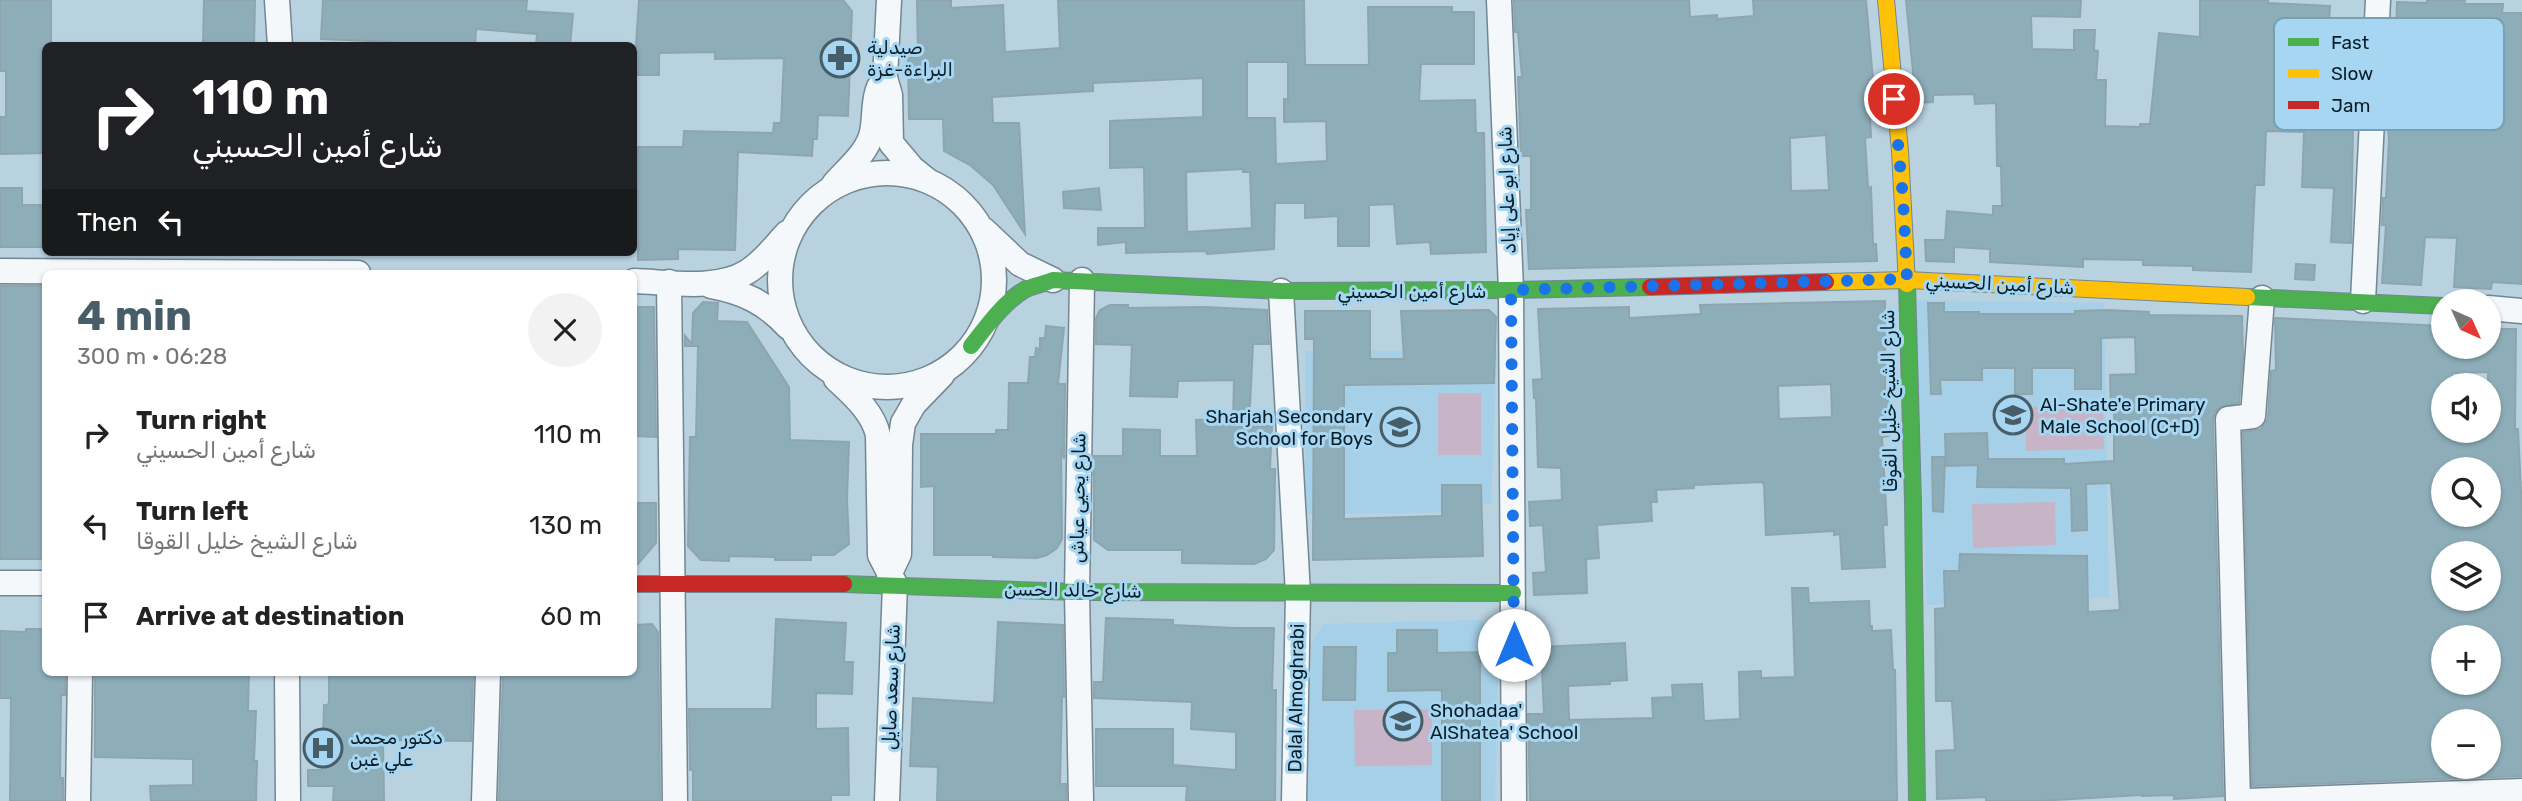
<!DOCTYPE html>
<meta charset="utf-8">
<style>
body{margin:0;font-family:Rubik,"Noto Naskh Arabic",sans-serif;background:#f2f2f2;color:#222;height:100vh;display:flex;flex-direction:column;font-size:26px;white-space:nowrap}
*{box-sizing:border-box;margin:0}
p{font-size:23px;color:#767676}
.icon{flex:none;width:38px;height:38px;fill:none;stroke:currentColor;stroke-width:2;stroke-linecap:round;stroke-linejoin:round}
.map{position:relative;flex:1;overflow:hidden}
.details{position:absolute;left:42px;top:270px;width:595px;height:406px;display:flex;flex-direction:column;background:#fff;border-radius:10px;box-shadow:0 2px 5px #0004}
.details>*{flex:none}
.banner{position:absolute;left:42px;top:42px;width:595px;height:214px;border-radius:10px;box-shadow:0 2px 5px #0004;background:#202124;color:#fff;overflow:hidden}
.needle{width:46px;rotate:135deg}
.fabs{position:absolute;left:2431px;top:289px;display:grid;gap:14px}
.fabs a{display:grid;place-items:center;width:70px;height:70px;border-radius:50%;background:#fff;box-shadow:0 2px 5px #0004;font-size:35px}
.pin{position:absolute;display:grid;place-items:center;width:60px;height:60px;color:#fff;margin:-30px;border:4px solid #fff;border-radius:50%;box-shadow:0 2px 7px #0007}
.me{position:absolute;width:77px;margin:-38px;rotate:0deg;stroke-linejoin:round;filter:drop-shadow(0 0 5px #0008)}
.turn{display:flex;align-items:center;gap:24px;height:147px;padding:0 35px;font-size:32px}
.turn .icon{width:91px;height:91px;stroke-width:2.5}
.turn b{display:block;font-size:49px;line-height:60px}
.then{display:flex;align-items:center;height:66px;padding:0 35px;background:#0003;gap:14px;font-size:26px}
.round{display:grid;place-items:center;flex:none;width:74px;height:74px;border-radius:37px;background:#f2f2f2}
.head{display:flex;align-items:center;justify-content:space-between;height:119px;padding:0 35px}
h1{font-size:42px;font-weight:700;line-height:52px;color:#475d68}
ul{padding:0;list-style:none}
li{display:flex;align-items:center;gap:21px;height:91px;padding:0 35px}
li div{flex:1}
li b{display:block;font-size:26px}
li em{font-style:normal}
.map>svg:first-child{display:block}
.built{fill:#a5d0e8}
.green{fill:#c7b4c6}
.building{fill:#8daeb9;stroke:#8ea5ae;stroke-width:2;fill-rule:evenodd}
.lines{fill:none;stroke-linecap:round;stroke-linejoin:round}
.street-casing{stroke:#738792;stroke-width:27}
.fast-casing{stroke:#738792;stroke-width:18}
.slow-casing{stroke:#738792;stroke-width:18}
.jam-casing{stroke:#738792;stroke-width:18}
.street{stroke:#f4f8fa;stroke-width:24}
.fast{stroke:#4caf50;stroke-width:16}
.slow{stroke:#ffc107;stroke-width:16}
.jam{stroke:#c62828;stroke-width:16}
.route{stroke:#1a73e8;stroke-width:12;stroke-dasharray:0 21.6}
.labels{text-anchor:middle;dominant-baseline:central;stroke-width:6;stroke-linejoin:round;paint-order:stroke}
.poi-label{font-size:19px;fill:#0a1e28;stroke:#a6d6f2;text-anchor:start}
.street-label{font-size:19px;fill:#0a1e28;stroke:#a6d6f2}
.key{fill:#a6d6f2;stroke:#779fb5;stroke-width:2}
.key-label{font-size:19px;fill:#0a1e28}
</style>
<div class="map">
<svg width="2522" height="801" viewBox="0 0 2522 801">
<rect width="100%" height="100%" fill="#b8d2e0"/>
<!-- built -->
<g class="built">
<path d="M1916,300l188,3 5,294 -182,8z"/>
<path d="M1497,350l-6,154h-12v8l-174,2v-163z"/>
<path d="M1482,620l17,17 -4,164h-188l4,-159 13,-18z"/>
</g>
<!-- green -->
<g class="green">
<rect x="1438" y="393" width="43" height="62"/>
<path d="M2103,405l1,44 -78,2v-44z"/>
<path d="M2055,502l1,43 -83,3 -1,-44z"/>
<path d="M1432,709v56l-77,1 -1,-56z"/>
</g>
<!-- building -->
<g class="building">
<path d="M0,0h51v46h-5v107l-46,1v-37h6v-46h-6z"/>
<path d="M204,0h51l-1,46h-51z"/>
<path d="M323,0h204l-1,11 47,3 -3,32h-34l1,-12 -61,-5 -1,17h-82l1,-4 -73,-3z"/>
<path d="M639,0h204l9,11 -4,105 -30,-1 -1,24h-4l-1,17 -74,-4 -3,98 -57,-1v10l-40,1 -1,-113h46l1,-16 89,2 1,-10h7l3,-65 -69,1v-7l-56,1v22h-25z"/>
<path d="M917,0h34v8l52,-3 2,47 55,-4 -2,-48h246l1,65h64l-1,-58h84v5h22v52h-53l-2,37 56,-1 1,33h8l2,119 -55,2 -1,-12 -33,2 -3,-40 -25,1v41h-31v-30l-33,2v-15h-30l-1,46 -67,5 -1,-3 -80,2v-11l-28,3v-17h47l-1,-61 -34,1v-47l93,-4v-39l-110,5v8l-101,6 1,26h26l6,111 -32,-49 -23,-20 -26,-14 -1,-32h-34l-1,-61 10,-1zM1247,62h41v37h-4v23l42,-1 1,40 -51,3 -1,-46h-28zM1243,169v3h7l2,56 -65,4 -1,-60z"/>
<path d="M1514,0h175l1,17 27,-2v4l37,-3 -1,-16h113l7,80h-5l3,57 -6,1 3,50 3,-1 2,57h3l1,17 -348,8 -3,-59h5v-54h-10l-3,-79h4l-4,-45h-3zM1826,135l3,55 -38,1 -1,-53z"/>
<path d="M1906,0h175l-1,17 -49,-1 1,33 42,1v-20h21l-1,20 4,1 -2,29h10l-1,46 35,1v-3h10l9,-91 41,4v-37h68v3l62,3 -4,69 33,1 -2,49h-4l-2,118 -20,-1 3,-54 -32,-1 2,-55 -38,-1 -2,54h-9l-4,87 -58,-2v-4l-50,-1v-5l-60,-1v8l-93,-5v-13l-36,-2v15l-28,-1 -1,-21h20l2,-29 46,4v-9h9l-1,-40h-4l-1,-63 -21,1 -1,-10 -41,1v7l-17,1z"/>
<path d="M2427,0h38l-1,4h39l-1,9h20v271l-30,-2 -1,7 -37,-2 3,-49 -32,-1 -4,48 -39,-2 4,-58h-4l1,-27h3l3,-58 -1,-14h-1l1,-24h7l4,-64h-3l1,-36 30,1zM2465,63l40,1 -1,42 -41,-3z"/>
<path d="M0,188h22v17h24v42h-46z"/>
<path d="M1099,188l2,22 -37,-2 -1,-16z"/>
<path d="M2296,264l19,1 -1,15 -19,-1z"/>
<rect x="0" y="286" width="46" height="273"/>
<path d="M1885,301v92h3l1,43 -7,1 5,88h-4l2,42 -43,2 -2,-35 -6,1v-4l-68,4 -2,-50 -2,-3 -68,3v3l-38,2 1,12h-6l1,19 -55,4 2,33 -13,1 1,34 -53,2 -1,-22 13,-1 -3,-47 -13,1 -1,-24 33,-2 -1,-32 -23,-1 -2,-69h-2l-1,-18 9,-1 -4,-70 91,-2v11l72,-4 -1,-9zM1831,384l1,33 -53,2 -1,-33z"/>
<path d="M703,302l15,1 -1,18 30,1 42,65 1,53 59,2 -2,57 2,45 -15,11h-23v5h-36v-3l-46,-1v5l-28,-1 -13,-14 2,-109h6l2,-91h-13v-10l7,8 1,-31z"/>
<path d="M1928,303h16v9h35v2h96v-3l32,-1 42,2v3l93,1 1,41 -4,46 -19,4 -5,5 -2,7 10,377 -49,3v-4l-32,1v-1l-105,6h-51v-4l-49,2 -1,-48 19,-1 -3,-49h-16l-1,-92 10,-1 -1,-37h15l1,-17 127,2 1,56 32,-2 -9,-127 -25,1 1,46 -15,1 -1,-43 -94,-1 1,-22 -32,1 -1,-32 42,-1 1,26h76v5l50,-3v-53h-3l-1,-33 26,-1 -1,-37 -34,1v51h-26v-21h-43v26h-17v-26h-33v12h-42l1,14h-10z"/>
<path d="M1110,305h18v3l76,-1 63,3 2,34h-16l-4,82h23l-2,43h5l-1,81 -8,9 -12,5 -72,-1v-13h-74l-14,-10v-84h29v-27l37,1v26h37l-1,-36 37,-1 1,-39 -56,1 -1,16 -47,-1 2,-51 -36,-1v-26l4,-8z"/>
<path d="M634,307h20l2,130 -22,-1z"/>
<path d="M1489,310l7,7 -2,66 -150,2v134l98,-3v-31h39l2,71 -170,4 1,-221h-9v-28h65v48h34l-3,-48z"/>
<path d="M2275,318l168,8v20h45v-17h28l-1,100h3l4,85v262l-270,10 -9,-354 18,-3 7,-11 3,-47 5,-1zM2488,372v58h-45v-45h8l1,-12zM2443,469h45v45h-45zM2443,553h45v45h-45zM2443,637h45v45h-45zM2443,721h45v45h-45z"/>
<path d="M1046,326l18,2 -6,56h7l-1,75 -3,-10 1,90 -5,9 -10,7 -10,3 -44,-1v-2h-59v-69l-13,1v-53h75v-4h12l1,-47h19l2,-26h5l1,-9 4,1v-11h5z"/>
<path d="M1932,457h13l-2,55 -10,-1z"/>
<path d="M634,503h22v40l-18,21h-4z"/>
<path d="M1792,588h16l1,15 60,-2 1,25h2v5l19,-1 2,40h2l2,131h-367l-2,-87h16l-3,-67 84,-4 2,37 -17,1v3l-42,2 1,34 84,-2 -1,-20 21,-1 -1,-12 30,-1 2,37 36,-2 -1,-47 22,-1v7l34,-1z"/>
<path d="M1106,618l67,2v5l62,3h39l-2,62h4l-1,111h-89l1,-15h-91v-57h77v36l63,5v-38l-45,-3 1,-27 -98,-4v-16h9z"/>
<path d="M776,619l70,4 -2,39h9l-1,32 -36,-1v36l32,-1 1,67h-18v6h-138v-31h-3l-1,-61h83z"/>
<path d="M998,622l65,3 1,72h-2l-2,87h6v17h-129l1,-34 -28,-1 3,-68 81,5z"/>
<path d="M652,624l6,8 2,169h-161l4,-129h131v-47z"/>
<path d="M26,629h20v43h19v23h-4l-1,83h3v23h-53l1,-103h-11v-67l26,1z"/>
<path d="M1397,630h40v23l43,-1v149h-38v-111l-54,1v-38h9z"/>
<path d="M1324,647h32l-1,53h-32z"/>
<path d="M95,672h154l-1,39h8l-2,50h3l-1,40h-105l-1,-15 43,-1v-26l-98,-2z"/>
<path d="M329,672h144l-2,69 -88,-1 1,61h-51l1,-15h-26v-16h14l2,-65h4l1,-4z"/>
</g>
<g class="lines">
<defs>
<g id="street">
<path d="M277,0l3,46"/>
<path d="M889,0l-4,78 5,17 1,48 21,25 15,12"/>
<path d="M1499,0l12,290 3,511"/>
<circle cx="887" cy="280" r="107"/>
<path d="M834,184c13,-15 31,-29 37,-48 5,-16 1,-34 8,-49"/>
<path d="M984,230l36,34 33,16"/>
<path d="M0,271l358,2"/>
<path d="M634,281c35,1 82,10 113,-9 16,-10 27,-25 40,-39"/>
<path d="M669,282l6,519"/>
<path d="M711,286c32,6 54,16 77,41"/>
<path d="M1281,291l17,303 -4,207"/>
<path d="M2363,301l15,-301"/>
<path d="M2488,308l34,3"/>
<path d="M836,379c17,16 37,33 42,56l2,120 15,29 -8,217"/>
<path d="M889,575l10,-21 1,-109 3,-22 11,-19 28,-29"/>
<path d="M0,583h46"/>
<path d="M287,672l1,129"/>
<path d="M78,801l2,-129"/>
<path d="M484,801l4,-129"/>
<path d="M1081,801l-4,-209 5,-312"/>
<path d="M2238,801l-10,-382 25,-3 9,-118"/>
<path d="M2247,801l275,-10"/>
</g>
<g id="fast">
<path d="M1907,284l6,217 4,300"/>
<path d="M2247,297l196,9"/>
<path d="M971,346c16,-20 32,-44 55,-57 8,-4 18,-5 27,-9l228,11 230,-1 139,-3"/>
<path d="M844,584l233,8 436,1"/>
</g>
<g id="slow">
<path d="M1886,0l14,151 7,133"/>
<path d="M1826,282l81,-2 340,17"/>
</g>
<g id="jam">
<path d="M1650,287l176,-5"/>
<path d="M634,584h210"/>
</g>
</defs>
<!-- street casing -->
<use href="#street" class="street-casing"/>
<!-- fast casing -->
<use href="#fast" class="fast-casing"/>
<!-- slow casing -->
<use href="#slow" class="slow-casing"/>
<!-- jam casing -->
<use href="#jam" class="jam-casing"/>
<!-- street -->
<use href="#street" class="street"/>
<!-- fast -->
<use href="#fast" class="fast"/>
<!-- slow -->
<use href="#slow" class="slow"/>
<!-- jam -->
<use href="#jam" class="jam"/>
</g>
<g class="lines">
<!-- route -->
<path class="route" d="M1514,645l-3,-355 396,-11 -4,-81 -9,-99"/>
</g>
<!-- icons -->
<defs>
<symbol id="pharmacy-ring" viewBox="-11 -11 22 22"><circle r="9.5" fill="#a6d6f2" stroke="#475d68" stroke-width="1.5"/><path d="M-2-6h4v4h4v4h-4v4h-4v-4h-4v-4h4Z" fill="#475d68"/></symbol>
<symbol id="school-ring" viewBox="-11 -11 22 22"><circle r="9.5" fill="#a6d6f2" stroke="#475d68" stroke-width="1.5"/><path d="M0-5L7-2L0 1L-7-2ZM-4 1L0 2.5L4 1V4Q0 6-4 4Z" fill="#475d68"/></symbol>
<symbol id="hospital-ring" viewBox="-11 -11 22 22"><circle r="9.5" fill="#a6d6f2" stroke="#475d68" stroke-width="1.5"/><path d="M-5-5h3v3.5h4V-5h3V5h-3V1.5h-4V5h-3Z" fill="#475d68"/></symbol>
</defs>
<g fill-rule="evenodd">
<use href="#pharmacy-ring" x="818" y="36" width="44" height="44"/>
<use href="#school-ring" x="1991" y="393" width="44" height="44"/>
<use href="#school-ring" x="1378" y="405" width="44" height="44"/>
<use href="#school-ring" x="1381" y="699" width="44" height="44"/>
<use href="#hospital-ring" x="301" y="726" width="44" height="44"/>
</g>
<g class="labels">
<!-- poi labels -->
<g class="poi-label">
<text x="867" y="47">صيدلية<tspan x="867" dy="22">البراءة-غزة</tspan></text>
<text x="2040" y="404">Al-Shate'e Primary<tspan x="2040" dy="22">Male School (C+D)</tspan></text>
<text x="1373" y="416" text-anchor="end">Sharjah Secondary<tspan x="1373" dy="22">School for Boys</tspan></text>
<text x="1430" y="710">Shohadaa'<tspan x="1430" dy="22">AlShatea' School</tspan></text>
<text x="350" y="737">دكتور محمد<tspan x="350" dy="22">علي غبن</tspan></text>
</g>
<!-- street labels -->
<g class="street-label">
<text transform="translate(1507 190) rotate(-92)">شارع ابو على إياد</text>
<text transform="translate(2000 284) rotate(3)">شارع أمين الحسيني</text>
<text x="1412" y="291">شارع أمين الحسيني</text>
<text transform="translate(1889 401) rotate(-91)">شارع الشيخ خليل القوقا</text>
<text transform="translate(1078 498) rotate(-89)">شارع يحيى عياش</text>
<text transform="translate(1073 590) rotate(1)">شارع خالد الحسن</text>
<text transform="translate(891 687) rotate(-88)">شارع سعد صايل</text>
<text transform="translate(1296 698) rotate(-89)">Dalal Almoghrabi</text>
</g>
</g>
<!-- legend -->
<rect x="2274" y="18" width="230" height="112" rx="10" class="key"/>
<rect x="2288" y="38" width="31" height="8" fill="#4caf50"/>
<rect x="2288" y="69" width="31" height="9" fill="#ffc107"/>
<rect x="2288" y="101" width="31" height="8" fill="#c62828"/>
<g class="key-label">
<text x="2331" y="49">Fast</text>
<text x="2331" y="80">Slow</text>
<text x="2331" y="112">Jam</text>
</g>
</svg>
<div class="fabs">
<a><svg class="needle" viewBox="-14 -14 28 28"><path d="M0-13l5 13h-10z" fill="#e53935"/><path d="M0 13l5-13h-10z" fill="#767676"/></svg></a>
<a><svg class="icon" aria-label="sound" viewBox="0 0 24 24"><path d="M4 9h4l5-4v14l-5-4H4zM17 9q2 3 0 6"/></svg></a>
<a><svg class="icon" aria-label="search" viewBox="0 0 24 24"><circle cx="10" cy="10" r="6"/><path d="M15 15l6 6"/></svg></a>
<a><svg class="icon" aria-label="layers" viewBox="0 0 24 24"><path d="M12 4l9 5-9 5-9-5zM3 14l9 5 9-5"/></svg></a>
<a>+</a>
<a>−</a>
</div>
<div class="pin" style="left:1894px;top:99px;background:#d93025"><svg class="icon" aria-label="arrive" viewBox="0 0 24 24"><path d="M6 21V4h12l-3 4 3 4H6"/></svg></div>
<svg class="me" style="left:1514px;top:645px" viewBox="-20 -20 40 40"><circle r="19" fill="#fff"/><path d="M0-13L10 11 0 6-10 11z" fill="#1a73e8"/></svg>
<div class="banner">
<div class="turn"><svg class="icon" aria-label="right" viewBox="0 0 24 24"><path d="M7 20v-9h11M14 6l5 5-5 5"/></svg><div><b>110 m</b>شارع أمين الحسيني</div></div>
<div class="then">Then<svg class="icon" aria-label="left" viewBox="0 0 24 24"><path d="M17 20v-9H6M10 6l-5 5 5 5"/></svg></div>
</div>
<section class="details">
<div class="head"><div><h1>4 min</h1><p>300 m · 06:28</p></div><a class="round"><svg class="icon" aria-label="close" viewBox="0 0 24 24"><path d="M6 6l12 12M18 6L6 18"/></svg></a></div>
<ul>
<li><svg class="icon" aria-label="right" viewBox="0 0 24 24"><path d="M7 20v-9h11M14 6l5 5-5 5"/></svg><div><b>Turn right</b><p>شارع أمين الحسيني</p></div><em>110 m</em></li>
<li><svg class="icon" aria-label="left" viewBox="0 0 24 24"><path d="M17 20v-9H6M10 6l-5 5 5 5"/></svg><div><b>Turn left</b><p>شارع الشيخ خليل القوقا</p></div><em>130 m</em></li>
<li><svg class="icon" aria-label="arrive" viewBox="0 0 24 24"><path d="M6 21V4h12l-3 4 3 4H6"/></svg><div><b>Arrive at destination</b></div><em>60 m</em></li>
</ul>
</section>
</div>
